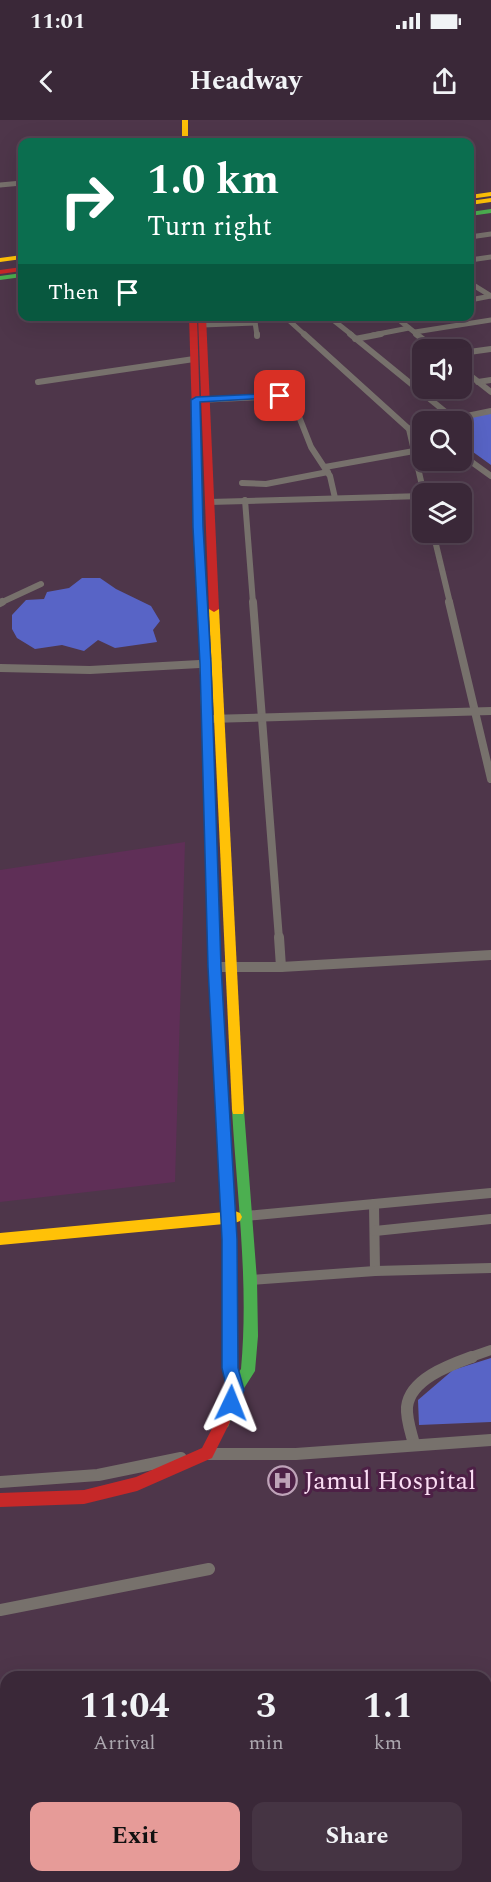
<!DOCTYPE html>
<style>
body{margin:0;font-family:Spectral,serif;background:#453443;color:#f1f3f6;height:100vh;display:flex;flex-direction:column;font-size:22px;white-space:nowrap}
*{box-sizing:border-box;margin:0}
p{font-size:20px;color:#aba6ae}
.icon{flex:none;width:33px;height:33px;fill:none;stroke:currentColor;stroke-width:2;stroke-linecap:round;stroke-linejoin:round}
.map{position:relative;flex:1;overflow:hidden}
.drawer{position:absolute;left:0px;top:1551px;width:492px;height:212px;display:flex;flex-direction:column;background:#3a2838;border-radius:18px 18px 0 0;box-shadow:0 6px 24px #0002,0 0 0 2px #544453}
.drawer>*{flex:none}
.top-card{position:absolute;left:18px;top:18px;width:456px;height:183px;border-radius:12px;box-shadow:0 6px 24px #0002,0 0 0 2px #544453;background:#0b6e4f;color:#fff;overflow:hidden}
.controls{position:absolute;left:412px;top:219px;display:grid;gap:12px}
.controls a{display:grid;place-items:center;width:60px;height:60px;border-radius:12px;background:#3a2838;box-shadow:0 6px 24px #0002,0 0 0 2px #544453;font-size:30px}
.pin{position:absolute;display:grid;place-items:center;width:51px;height:51px;color:#fff;margin:-26px;border-radius:12px;box-shadow:0 3px 9px #0006}
.me{position:absolute;width:66px;margin:-33px;rotate:2deg;stroke-linejoin:round;filter:drop-shadow(0 0 4px #0008)}
.turn{display:flex;align-items:center;gap:21px;height:126px;padding:0 30px;font-size:27px}
.turn .icon{width:78px;height:78px;stroke-width:2.5}
.turn b{display:block;font-size:42px;line-height:51px}
.then{display:flex;align-items:center;height:57px;padding:0 30px;background:#0003;gap:12px;font-size:22px}
.eta{display:flex;justify-content:space-evenly;align-items:center;height:102px;text-align:center}
.eta b{font-size:36px;font-weight:700;line-height:42px}
.primary-button{display:flex;gap:12px;margin-top:auto;padding:12px 30px}
.primary-button a{flex:1;height:69px;border-radius:12px;background:#e69b98;color:#111;font-size:24px;font-weight:700;line-height:69px;text-align:center}
.primary-button a+a{background:#453443;color:#f1f3f6}
.status{display:flex;justify-content:space-between;align-items:center;height:42px;padding:0 30px;background:#3a2838;direction:ltr}
.status svg{height:16px;fill:currentColor}
header{display:flex;justify-content:space-between;align-items:center;height:78px;padding:0 30px;background:#3a2838;font-size:27px;font-weight:700}
.map>svg:first-child{display:block}
.built{fill:#5f2f57}
.water{fill:#5864c6}
.lines{fill:none;stroke-linecap:round;stroke-linejoin:round}
.street-far4{stroke:#77716c;stroke-width:5}
.street-far3{stroke:#77716c;stroke-width:6}
.street-far2{stroke:#77716c;stroke-width:8}
.street-far1{stroke:#77716c;stroke-width:10}
.street{stroke:#77716c;stroke-width:12}
.fast{fill:#4caf50;fill-rule:evenodd}
.slow{fill:#ffc107;fill-rule:evenodd}
.jam{fill:#c62828;fill-rule:evenodd}
.rail-casing{stroke:#85787e;stroke-width:8}
.rail{stroke:#4d2046;stroke-width:5;stroke-dasharray:15;stroke-linecap:butt}
.route{fill:#1a73e8;stroke:#114b97;stroke-width:1.5}
.labels{text-anchor:middle;dominant-baseline:central;stroke-width:6;stroke-linejoin:round;paint-order:stroke}
.near-poi-label{font-size:26px;fill:#faddf3;stroke:#4d2046;text-anchor:start}
</style>
<div class="status"><b>11:01</b><svg viewBox="0 0 49 12"><path d="M0 12V9h3v3zM5 12V6h3v6zM10 12V3h3v9zM15 12V0h3v12zM26 1h20v11H26zM47 4h2v5h-2z"/></svg></div>
<header><svg class="icon" aria-label="back" viewBox="0 0 24 24"><path d="M15 5l-7 7 7 7"/></svg>Headway<svg class="icon" aria-label="share" viewBox="0 0 24 24"><path d="M12 15V3M7 8l5-5 5 5M5 13v7h14v-7"/></svg></header>
<div class="map">
<svg width="491" height="1762" viewBox="0 0 491 1762">
<rect width="100%" height="100%" fill="#4e364a"/>
<!-- built -->
<path class="built" d="M185,722l-10,340 -175,20v-332z"/>
<!-- water -->
<g class="water">
<path d="M491,293v52l-29,-21v-18l3,-1 -2,-7z"/>
<path d="M82,458h18l16,11 35,17 9,15 -7,9 4,12 -42,6 -17,-8 -14,11 -22,-6 -27,4 -18,-11 -5,-9v-14l14,-15 18,-1 3,-7 22,-4z"/>
<path d="M491,1238v64l-72,3 -1,-25 35,-30z"/>
</g>
<g class="lines">
<!-- street-far4 -->
<g class="street-far4">
<path d="M0,65l22,-2"/>
<path d="M470,117l21,-3"/>
<path d="M470,140l21,-3"/>
<path d="M470,163l21,13"/>
<path d="M470,180l21,-4"/>
<path d="M254,196l3,19"/>
<path d="M284,196l21,19"/>
<path d="M328,196l24,19"/>
<path d="M394,196l24,19"/>
<path d="M203,205l52,-2"/>
<path d="M415,212l76,-12"/>
<path d="M373,215l36,-7"/>
</g>
<!-- street-far3 -->
<g class="street-far3">
<path d="M257,214v2"/>
<path d="M304,214l105,95 15,65"/>
<path d="M350,214l103,84"/>
<path d="M416,214l21,16"/>
<path d="M355,219l26,-5"/>
<path d="M462,233l29,-4"/>
<path d="M462,249l29,23"/>
<path d="M38,262l156,-23"/>
<path d="M478,262l13,-2"/>
<path d="M198,280l84,-4 16,18 13,33 19,29 5,22"/>
<path d="M438,302l53,-11"/>
<path d="M409,309l14,-4"/>
<path d="M462,335l29,21"/>
<path d="M325,347l89,-16"/>
<path d="M242,363l24,1 62,-12"/>
<path d="M245,380l8,103"/>
<path d="M209,382l214,-6"/>
<path d="M433,412l17,71"/>
<path d="M0,483l41,-19"/>
</g>
<!-- street-far2 -->
<g class="street-far2">
<path d="M253,482l26,337"/>
<path d="M449,482l42,177"/>
<path d="M0,483l2,-1"/>
<path d="M0,548l90,2 128,-7"/>
<path d="M208,599l283,-8"/>
</g>
<!-- street-far1 -->
<g class="street-far1">
<path d="M279,817l2,30"/>
<path d="M214,847h67l210,-12"/>
<path d="M374,1084l1,67"/>
<path d="M245,1096l246,-23"/>
<path d="M375,1111l116,-12"/>
<path d="M250,1160l125,-9 116,-3"/>
<path d="M468,1238l23,-8"/>
</g>
<!-- street -->
<g class="street">
<path d="M414,1324c-3,-12 -8,-25 -7,-37 3,-28 43,-42 65,-50"/>
<path d="M206,1334h90l195,-14"/>
<path d="M0,1362l98,-7 83,-17"/>
<path d="M0,1490l209,-41"/>
</g>
<!-- fast -->
<g class="fast">
<path d="M491,89v4l-21,3v-4z"/>
<path d="M22,153v4l-22,3v-4z"/>
<path d="M217,899l6,5 13,194 2,155 3,-4c8,-86 -4,-173 -9,-259l1,-4h10l1,4 13,170 1,56 -3,35 -14,22 -13,34 -5,2 -5,-2 -2,-5 12,-32 -5,-22 -1,-150 -11,-194z"/>
</g>
<!-- slow -->
<g class="slow">
<rect x="182" y="0" width="6" height="22"/>
<path d="M491,72v4l-21,3v-4z"/>
<path d="M491,78v4l-21,3v-4z"/>
<path d="M22,135v4l-22,3v-4z"/>
<path d="M200,425l4,3 19,476 -6,5 -6,-5 -15,-476z"/>
<path d="M214,486l5,3 25,501 -1,4h-10l-1,-4 -23,-501z"/>
<path d="M235,1091l5,2 2,4 -2,4 -5,2 -235,22v-12z"/>
</g>
<!-- jam -->
<g class="jam">
<path d="M22,147v4l-22,3v-4z"/>
<path d="M189,196h8l7,232 -4,3 -4,-3z"/>
<path d="M198,196h8l13,293 -5,3 -5,-3z"/>
<path d="M223,1295l5,2 2,5 -18,36 -75,33 -53,13 -84,3v-14l84,-3 52,-13 66,-29 16,-31z"/>
</g>
<defs>
<g id="rail">
<path d="M0,1670h6"/>
<path d="M486,1671h5"/>
<path d="M0,1683h6"/>
<path d="M486,1684h5"/>
<path d="M0,1700h6"/>
<path d="M486,1718h5"/>
</g>
</defs>
<!-- rail casing -->
<use href="#rail" class="rail-casing"/>
<!-- rail -->
<use href="#rail" class="rail"/>
</g>
<!-- route -->
<path class="route" d="M280,273l4,3 -1,1 -83,5 3,125 8,137 10,303 16,272 1,129 6,22 -7,19 -6,2 -6,-2 -3,-6 5,-13 -5,-22v-129l-14,-272 -8,-303 -7,-137 -2,-127 5,-3z"/>
<!-- icons -->
<defs>
<symbol id="hospital-ring" viewBox="-11 -11 22 22"><circle r="9.5" fill="#4d2046" stroke="#bea3b8" stroke-width="1.5"/><path d="M-5-5h3v3.5h4V-5h3V5h-3V1.5h-4V5h-3Z" fill="#bea3b8"/></symbol>
</defs>
<g fill-rule="evenodd">
<use href="#hospital-ring" x="266" y="1344" width="33" height="33"/>
</g>
<g class="labels">
<!-- near-poi labels -->
<g class="near-poi-label">
<text x="304" y="1361">Jamul Hospital</text>
</g>
</g>
</svg>
<div class="controls">
<a><svg class="icon" aria-label="sound" viewBox="0 0 24 24"><path d="M4 9h4l5-4v14l-5-4H4zM17 9q2 3 0 6"/></svg></a>
<a><svg class="icon" aria-label="search" viewBox="0 0 24 24"><circle cx="10" cy="10" r="6"/><path d="M15 15l6 6"/></svg></a>
<a><svg class="icon" aria-label="layers" viewBox="0 0 24 24"><path d="M12 4l9 5-9 5-9-5zM3 14l9 5 9-5"/></svg></a>
</div>
<div class="pin" style="left:280px;top:276px;background:#d93025"><svg class="icon" aria-label="arrive" viewBox="0 0 24 24"><path d="M6 21V4h12l-3 4 3 4H6"/></svg></div>
<svg class="me" style="left:231px;top:1283px" viewBox="-20 -20 40 40"><path d="M0-17L14 15 0 8-14 15z" fill="#1a73e8" stroke="#fff" stroke-width="4"/></svg>
<div class="top-card">
<div class="turn"><svg class="icon" aria-label="right" viewBox="0 0 24 24"><path d="M7 20v-9h11M14 6l5 5-5 5"/></svg><div><b>1.0 km</b>Turn right</div></div>
<div class="then">Then<svg class="icon" aria-label="arrive" viewBox="0 0 24 24"><path d="M6 21V4h12l-3 4 3 4H6"/></svg></div>
</div>
<section class="drawer">
<div class="eta">
<div><b>11:04</b><p>Arrival</p></div>
<div><b>3</b><p>min</p></div>
<div><b>1.1</b><p>km</p></div>
</div>
<div class="primary-button"><a>Exit</a><a>Share</a></div>
</section>
</div>
